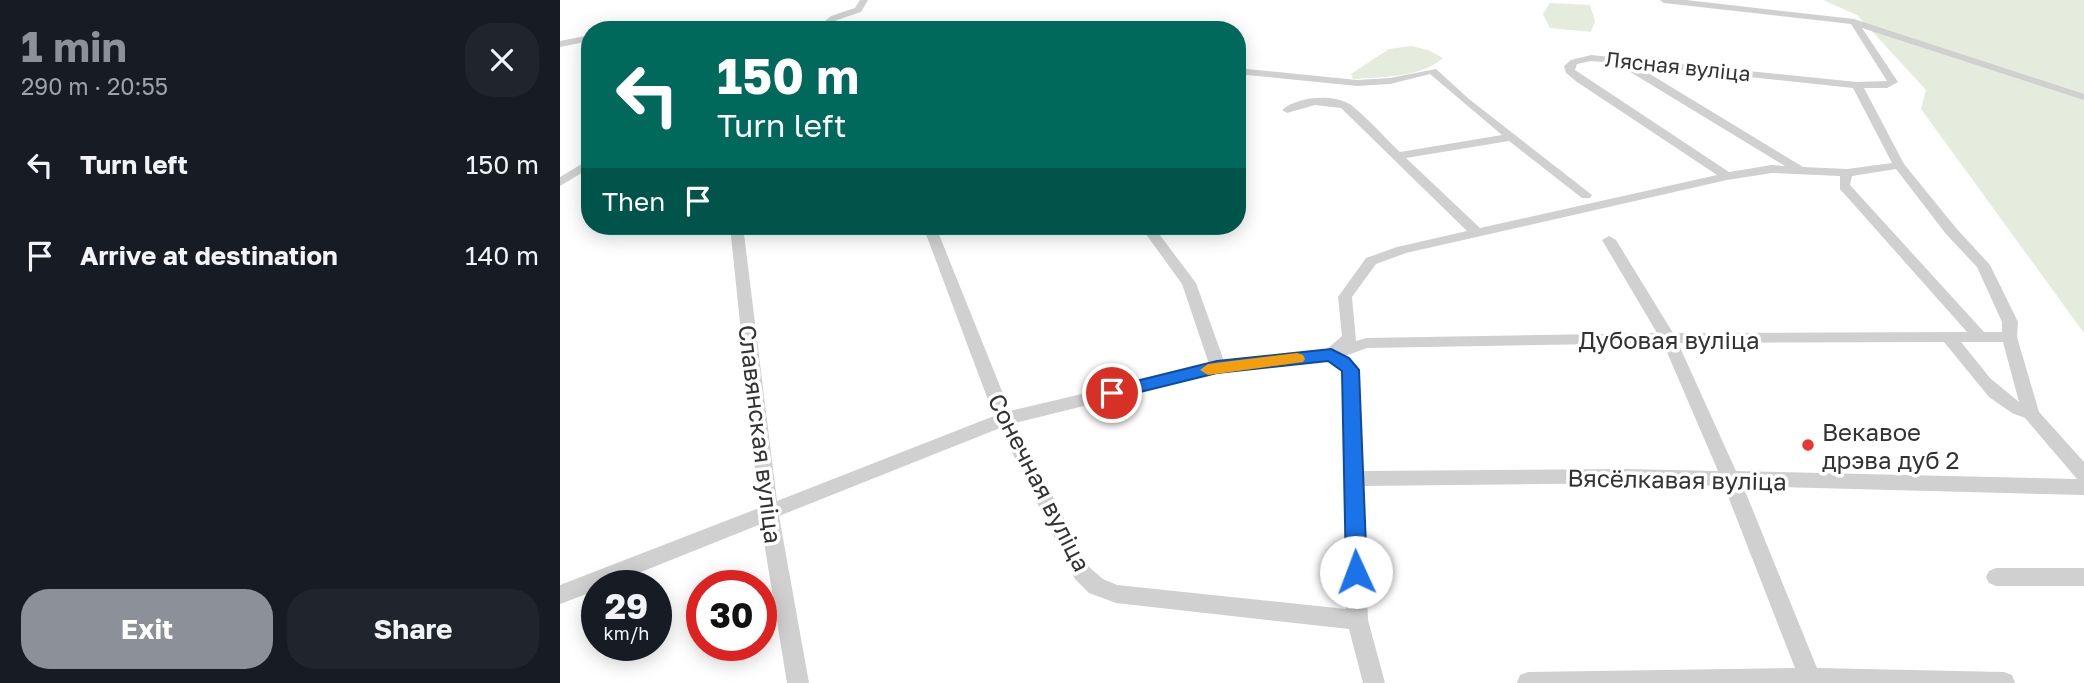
<!DOCTYPE html>
<meta charset="utf-8">
<style>
body{margin:0;font-family:"Golos Text",sans-serif;background:#20242c;color:#f1f3f6;height:100vh;display:flex;flex-direction:column;font-size:26px;white-space:nowrap}
*{box-sizing:border-box;margin:0}
p{font-size:23px;color:#9ea1a6}
.icon{flex:none;width:38px;height:38px;fill:none;stroke:currentColor;stroke-width:2;stroke-linecap:round;stroke-linejoin:round}
.map{position:relative;flex:1;overflow:hidden}
.panel{display:flex;flex-direction:column;background:#171b24;width:560px}
.panel>*{flex:none}
.banner{position:absolute;left:21px;top:21px;width:665px;height:214px;border-radius:28px;box-shadow:0 4px 18px #0003;background:#00695c;color:#fff;overflow:hidden}
.speed{position:absolute;left:21px;top:570px;display:flex;gap:14px;font-size:35px;font-weight:700;text-align:center}
.speed>*{display:grid;place-content:center;width:91px;height:91px;border-radius:50%;background:#171b24;box-shadow:0 4px 18px #0003;line-height:1}
.speed small{font-size:18px;font-weight:400}
.speed .limit{border:10px solid #d22;background:#fff;color:#111}
.pin{position:absolute;display:grid;place-items:center;width:60px;height:60px;color:#fff;margin:-30px;border:4px solid #fff;border-radius:50%;box-shadow:0 2px 7px #0007}
.me{position:absolute;width:77px;margin:-38px;rotate:358deg;stroke-linejoin:round;filter:drop-shadow(0 0 5px #0008)}
.turn{display:flex;align-items:center;gap:24px;height:147px;padding:0 21px;font-size:32px}
.turn .icon{width:91px;height:91px;stroke-width:2.5}
.turn b{display:block;font-size:49px;line-height:60px}
.then{display:flex;align-items:center;height:66px;padding:0 21px;background:#0003;gap:14px;font-size:26px}
.round{display:grid;place-items:center;flex:none;width:74px;height:74px;border-radius:28px;background:#20242c}
.summary{display:flex;align-items:center;justify-content:space-between;height:119px;padding:0 21px}
h1{font-size:42px;font-weight:700;line-height:52px;color:#8c9099}
.cta{display:flex;gap:14px;margin-top:auto;padding:14px 21px}
.cta a{flex:1;height:80px;border-radius:28px;background:#8c9099;color:#fff;font-size:28px;font-weight:700;line-height:80px;text-align:center}
.cta a+a{background:#20242c;color:#f1f3f6}
ul{padding:0;list-style:none}
li{display:flex;align-items:center;gap:21px;height:91px;padding:0 21px}
li div{flex:1}
li b{display:block;font-size:26px}
li em{font-style:normal}
main{display:flex;flex:1;min-height:0}
.map>svg:first-child{display:block}
.green{fill:#e5ecde}
.lines{fill:none;stroke-linecap:round;stroke-linejoin:round}
.minor{fill:#d0d0d0;fill-rule:evenodd}
.route{fill:#1a73e8;stroke:#114b97;stroke-width:2}
.slow{fill:#f59e0b}
.poi-dot{fill:#ec3532;stroke:#fff;stroke-width:2.5}
.labels{text-anchor:middle;dominant-baseline:central;stroke-width:7;stroke-linejoin:round;paint-order:stroke}
.far-street-label{font-size:21px;fill:#333;stroke:#fff}
.street-label{font-size:24px;fill:#333;stroke:#fff}
.poi-label{font-size:24px;fill:#333;stroke:#fff;text-anchor:start}
</style>
<main>
<section class="panel">
<div class="summary"><div><h1>1 min</h1><p>290 m · 20:55</p></div><a class="round"><svg class="icon" aria-label="close" viewBox="0 0 24 24"><path d="M6 6l12 12M18 6L6 18"/></svg></a></div>
<ul>
<li><svg class="icon" aria-label="left" viewBox="0 0 24 24"><path d="M17 20v-9H6M10 6l-5 5 5 5"/></svg><div><b>Turn left</b></div><em>150 m</em></li>
<li><svg class="icon" aria-label="arrive" viewBox="0 0 24 24"><path d="M6 21V4h12l-3 4 3 4H6"/></svg><div><b>Arrive at destination</b></div><em>140 m</em></li>
</ul>
<div class="cta"><a>Exit</a><a>Share</a></div>
</section>
<div class="map">
<svg width="1524" height="683" viewBox="0 0 1524 683">
<rect width="100%" height="100%" fill="#fff"/>
<!-- green -->
<g class="green">
<path d="M1263,0h261v333l-163,-224 5,-19 -69,-75z"/>
<path d="M990,3l40,2 5,16 -4,11 -41,-4 -7,-14z"/>
<path d="M851,46l17,4 15,8c-23,20 -61,19 -90,21l-2,-5 38,-25z"/>
</g>
<g class="lines">
<!-- minor -->
<g class="minor">
<path d="M300,0h8l-7,12 -24,8 -13,10h-10l17,-14 24,-8z"/>
<path d="M1100,0h26l168,19 230,75v6l-222,-72 36,54 -11,6h-23l40,76 52,64 34,37 28,57 -1,15 22,75 45,50v33l-341,-9 74,182 187,4 8,3 3,8h-498l3,-8 8,-3 267,-4 -71,-182 -99,-3 -262,3 5,134 17,63h-22l-14,-54 -233,-26 -27,-10 -14,-14 -75,-151 -221,88 30,167h-22l-26,-159 -155,62h-9v4l-37,14v-19l199,-77 -29,-282h13l34,275 217,-85 -71,-190h32l-17,6 72,179 199,-47 -27,-80 -42,-58h13l43,57 28,78 102,-11 16,-14 -4,-39 28,-39 31,-11 70,-16 -126,-123 -26,-3 -28,8 -5,-3c15,-13 51,-17 69,-5 17,13 33,32 49,47l102,-17 -72,-61 -40,10 -33,2 -120,-12v-6l120,12 33,-2 46,-9 33,30 123,96 -2,3h-8l-73,-57 -103,17 74,70 237,-53 -140,-93 -11,-9 -2,-7 7,-6 20,-5 266,27 30,-1 -36,-57 -187,-21zM1031,61l33,3 3,6 158,96 -13,-1 -43,7 -154,-102 2,-6zM1075,65l218,23 39,75 -45,6 -44,-2zM1336,169l50,65 31,33 25,55v10h-18l-134,-147 2,-9zM1212,173l68,3v13l127,143 -294,1 -57,-93 -7,-4 -7,4 55,93 -291,5 -10,3 -4,-44 24,-33 30,-11 321,-73zM1384,342l45,55 23,16 13,5 52,61 -341,-8 -58,-128zM1401,342h42l16,60 -29,-24zM1103,343l55,128 -93,-2 -262,2 -4,-101 -14,-14 22,-8zM768,361l15,11 3,237 -229,-24 -14,-6 -14,-12 -74,-144 203,-50z"/>
<path d="M162,23l5,3 -4,4h-9z"/>
<path d="M30,35v6l-30,6v-6z"/>
<path d="M30,159v9l-30,18v-9z"/>
<path d="M1436,568h88v18h-88l-7,-3 -3,-6 3,-6z"/>
</g>
</g>
<!-- route -->
<path class="route" d="M771,349l18,9 10,12 8,202 -4,7 -7,2 -7,-2 -3,-7 -4,-201 -14,-10 -111,12 -105,26 -9,-6 9,-6 105,-26z"/>
<!-- slow -->
<path class="slow" d="M737,353l6,2 2,4 -2,3 -95,13 -8,-5 8,-6z"/>
<!-- markers -->
<circle class="poi-dot" cx="1248" cy="445" r="7"/>
<g class="labels">
<!-- far-street labels -->
<g class="far-street-label">
<text transform="translate(1118 66) rotate(6)">Лясная вуліца</text>
</g>
<!-- street labels -->
<g class="street-label">
<text x="1109" y="339">Дубовая вуліца</text>
<text transform="translate(201 434) rotate(83)">Славянская вуліца</text>
<text transform="translate(1117 479) rotate(1)">Вясёлкавая вуліца</text>
<text transform="translate(480 482) rotate(63)">Сонечная вуліца</text>
</g>
<!-- poi labels -->
<g class="poi-label">
<text x="1262" y="431">Векавое<tspan x="1262" dy="28">дрэва дуб 2</tspan></text>
</g>
</g>
</svg>
<div class="speed"><div>29<small>km/h</small></div><div class="limit">30</div></div>
<div class="pin" style="left:552px;top:393px;background:#d93025"><svg class="icon" aria-label="arrive" viewBox="0 0 24 24"><path d="M6 21V4h12l-3 4 3 4H6"/></svg></div>
<svg class="me" style="left:796px;top:572px" viewBox="-20 -20 40 40"><circle r="19" fill="#fff"/><path d="M0-13L10 11 0 6-10 11z" fill="#1a73e8"/></svg>
<div class="banner">
<div class="turn"><svg class="icon" aria-label="left" viewBox="0 0 24 24"><path d="M17 20v-9H6M10 6l-5 5 5 5"/></svg><div><b>150 m</b>Turn left</div></div>
<div class="then">Then<svg class="icon" aria-label="arrive" viewBox="0 0 24 24"><path d="M6 21V4h12l-3 4 3 4H6"/></svg></div>
</div>
</div>
</main>
